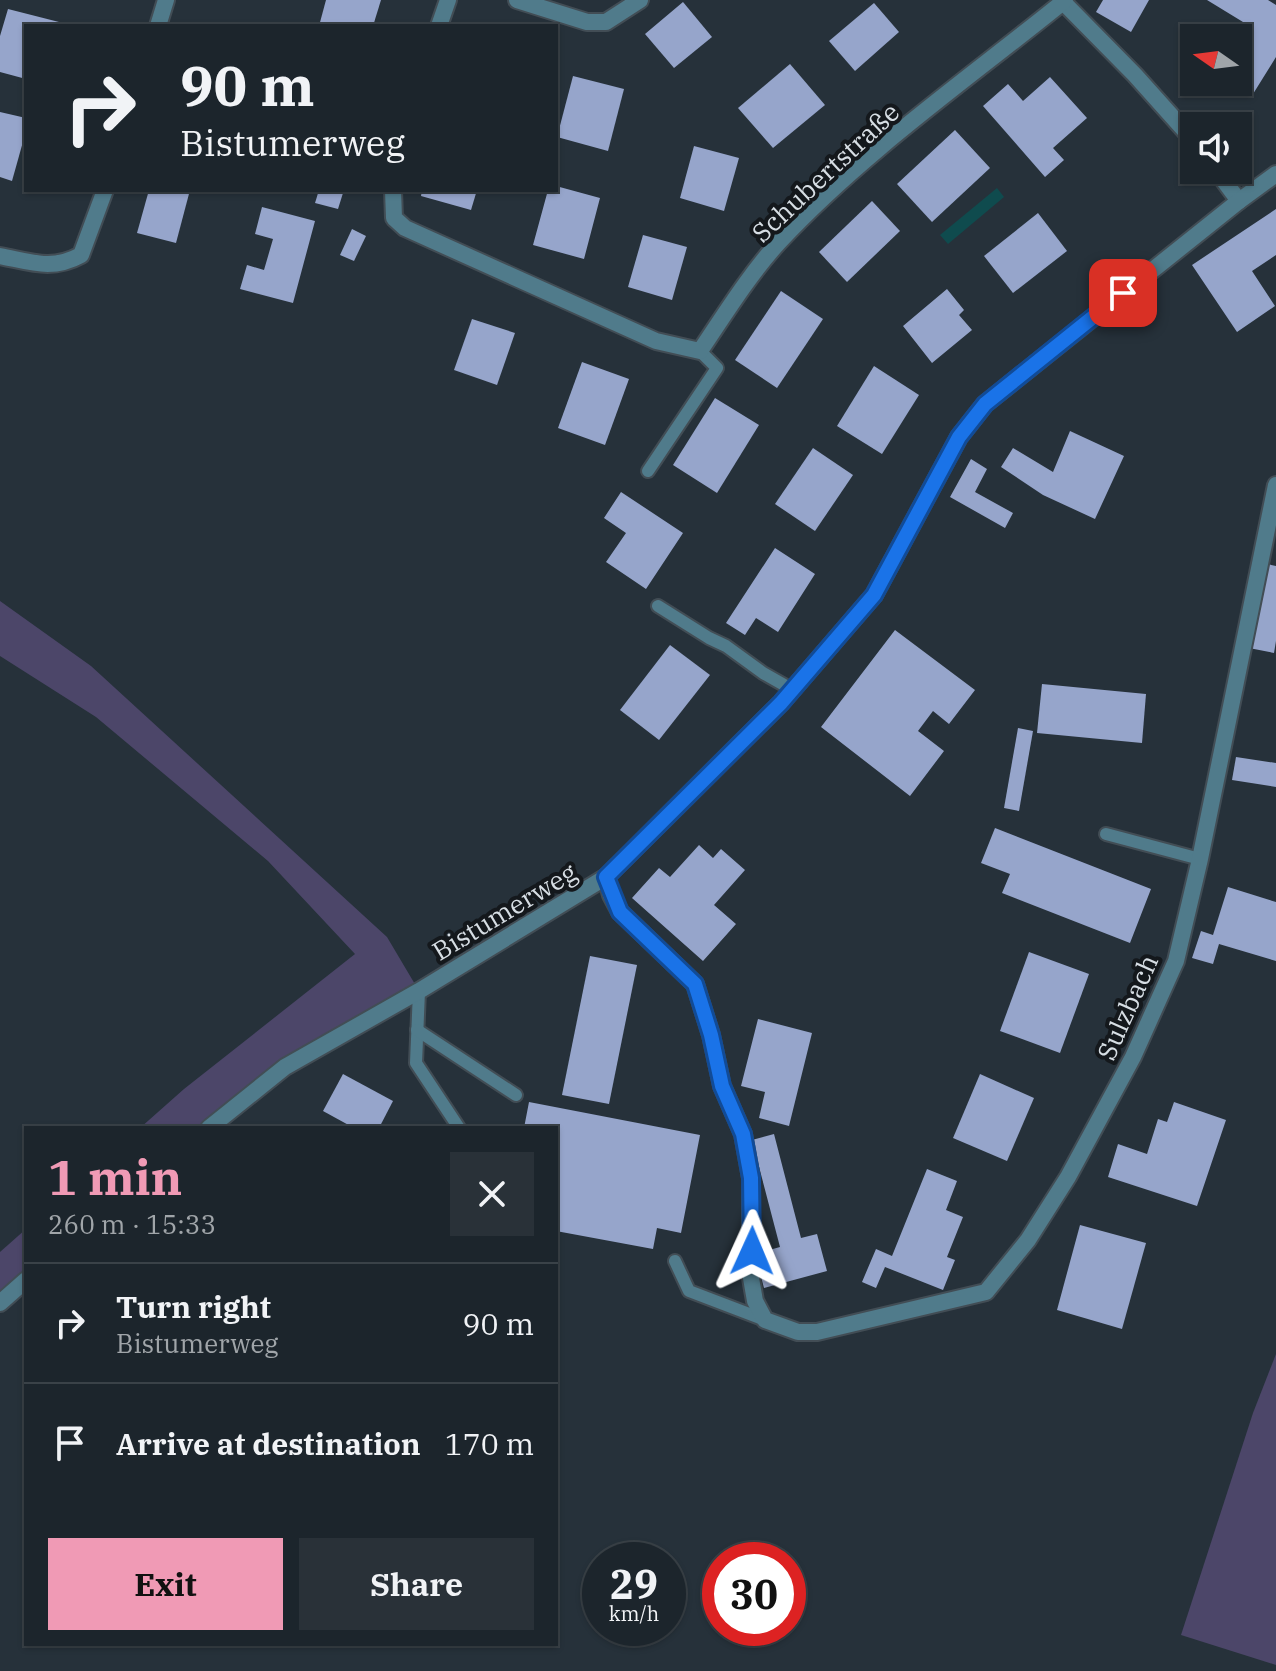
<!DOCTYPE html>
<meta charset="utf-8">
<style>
body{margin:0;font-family:"IBM Plex Serif",serif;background:#293138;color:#f1f3f6;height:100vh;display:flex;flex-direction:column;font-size:30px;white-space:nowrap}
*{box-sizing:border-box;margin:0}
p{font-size:26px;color:#a0a5a9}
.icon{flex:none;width:44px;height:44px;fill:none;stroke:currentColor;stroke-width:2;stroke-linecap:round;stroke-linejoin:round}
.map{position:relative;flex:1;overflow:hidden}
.panel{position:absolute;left:24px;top:1126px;width:534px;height:520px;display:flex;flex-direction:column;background:#1c252c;border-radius:0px;box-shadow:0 2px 6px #0004,0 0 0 2px #3a4248}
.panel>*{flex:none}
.guide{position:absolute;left:24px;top:24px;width:534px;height:168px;border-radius:0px;box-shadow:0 2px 6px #0004,0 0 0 2px #3a4248;background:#1c252c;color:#f1f3f6;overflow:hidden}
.needle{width:52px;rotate:284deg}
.buttons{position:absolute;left:1180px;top:24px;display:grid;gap:16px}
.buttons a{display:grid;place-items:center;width:72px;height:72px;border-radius:0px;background:#1c252c;box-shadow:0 2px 6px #0004,0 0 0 2px #3a4248;font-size:40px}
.speed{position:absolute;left:582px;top:1542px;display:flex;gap:16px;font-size:40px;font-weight:700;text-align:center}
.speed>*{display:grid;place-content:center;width:104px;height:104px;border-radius:50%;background:#1c252c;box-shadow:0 2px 6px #0004,0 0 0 2px #3a4248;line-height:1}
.speed small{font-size:20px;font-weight:400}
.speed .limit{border:12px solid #d22;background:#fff;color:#111}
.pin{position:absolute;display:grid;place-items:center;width:68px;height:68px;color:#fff;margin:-34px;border-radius:16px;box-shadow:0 4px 12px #0006}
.me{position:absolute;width:88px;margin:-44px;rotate:1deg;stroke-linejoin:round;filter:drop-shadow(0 0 6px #0008)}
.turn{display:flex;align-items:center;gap:28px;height:168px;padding:0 24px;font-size:36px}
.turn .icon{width:104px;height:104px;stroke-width:2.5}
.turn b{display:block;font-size:56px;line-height:68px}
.round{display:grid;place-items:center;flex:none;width:84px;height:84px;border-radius:0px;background:#293138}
.overview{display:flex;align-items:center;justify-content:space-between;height:136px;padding:0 24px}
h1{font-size:48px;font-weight:700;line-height:60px;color:#f09ab5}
.button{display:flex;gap:16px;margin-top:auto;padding:16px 24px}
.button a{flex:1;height:92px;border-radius:0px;background:#f09ab5;color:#111;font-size:32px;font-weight:700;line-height:92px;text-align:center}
.button a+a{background:#293138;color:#f1f3f6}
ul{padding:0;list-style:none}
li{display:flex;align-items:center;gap:24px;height:120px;padding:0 24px;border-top:2px solid #3a4248}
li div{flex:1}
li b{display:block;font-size:30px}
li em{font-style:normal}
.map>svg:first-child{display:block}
.green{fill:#4c4669}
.water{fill:#0f4b4e}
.building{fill:#96a5cb}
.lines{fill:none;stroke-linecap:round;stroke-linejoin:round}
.lane-casing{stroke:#424d55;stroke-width:16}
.street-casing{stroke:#424d55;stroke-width:20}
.lane{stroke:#507b8b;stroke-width:12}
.street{stroke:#507b8b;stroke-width:16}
.route-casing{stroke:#114b97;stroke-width:20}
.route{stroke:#1a73e8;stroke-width:14}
.labels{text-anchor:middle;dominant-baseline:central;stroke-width:8;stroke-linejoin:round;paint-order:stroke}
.street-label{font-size:26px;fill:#d7dee4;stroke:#14181c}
</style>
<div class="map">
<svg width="1276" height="1671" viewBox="0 0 1276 1671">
<rect width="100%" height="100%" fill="#26313a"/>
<!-- green -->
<g class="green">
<path d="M0,601l91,65 296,271 32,54 -134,76 -76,61h-69l44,-39 171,-135 -87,-93 -172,-144 -96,-61z"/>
<path d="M26,1229v51l-26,23v-51z"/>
<path d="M1276,1354v311l-95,-30 72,-222z"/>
</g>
<!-- water -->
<path class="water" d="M997,188l7,9 -56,47 -8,-9z"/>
<!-- building -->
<g class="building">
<path d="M326,0h55l-8,26h-54z"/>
<path d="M1103,0h46l-18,32 -35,-20z"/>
<path d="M1207,0h61l8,5v52l-23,37 -20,-12h5v-44h-4l9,-16z"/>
<path d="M683,2l29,35 -38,31 -29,-34z"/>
<path d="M874,3l25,29 -44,39 -26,-30z"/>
<path d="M8,9l51,13 -1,4h-32v53l-26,-7v-36z"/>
<path d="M790,64l35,41 -52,43 -35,-40z"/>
<path d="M573,76l51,13 -16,62 -51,-14z"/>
<path d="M1050,77l37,41 -34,30 11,12 -19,17 -62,-71 25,-22 15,17z"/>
<path d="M0,112l26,6v13l-14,50 -12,-4z"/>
<path d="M955,130l35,38 -58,54 -35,-38z"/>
<path d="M694,146l45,12 -15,53 -44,-13z"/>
<path d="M556,186l44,12 -16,61 -51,-14 15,-55h8z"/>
<path d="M149,190h41l-14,53 -39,-10z"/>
<path d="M319,190l24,3 -5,16 -23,-6z"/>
<path d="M422,190h55l-6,20 -50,-14z"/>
<path d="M872,201l28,30 -53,51 -28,-30z"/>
<path d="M262,207l53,14 -22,82 -53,-14 7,-24 17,5 9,-31 -18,-5z"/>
<path d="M1276,209v46l-24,16 23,35 -38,26 -45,-67z"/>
<path d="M1038,213l29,38 -54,42 -29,-37z"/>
<path d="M352,229l14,7 -12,25 -14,-6z"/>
<path d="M643,235l44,12 -15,53 -44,-13z"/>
<path d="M947,289l17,21 -5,5 13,15 -40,33 -29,-37z"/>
<path d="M781,291l42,28 -46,69 -42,-28z"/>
<path d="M472,319l43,14 -18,52 -43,-15z"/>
<path d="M582,362l47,17 -24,66 -47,-17z"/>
<path d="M874,366l45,29 -37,59 -45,-28z"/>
<path d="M715,398l44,27 -42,68 -44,-28z"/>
<path d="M1070,431l54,25 -29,63 -52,-24 -42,-28 12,-19 40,24z"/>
<path d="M813,448l40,27 -38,56 -40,-27z"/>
<path d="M971,459l16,10 -12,23 38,21 -8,15 -55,-31z"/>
<path d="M621,492l62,41 -37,56 -40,-27 20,-29 -22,-15z"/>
<path d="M775,548l40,26 -37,58 -22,-14 -11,17 -19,-12z"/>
<path d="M1267,564l9,2v75l-2,12 -25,-5z"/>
<path d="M895,630l80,60 -26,34 -16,-13 -15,20 26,20 -34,45 -89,-69z"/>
<path d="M670,645l40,30 -51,65 -39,-30z"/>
<path d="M1042,684l104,10 -4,49 -105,-10z"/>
<path d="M1018,728l15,3 -14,80 -15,-3z"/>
<path d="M1236,757l40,6v24l-44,-7z"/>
<path d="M995,828l156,61 -21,54 -128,-50 8,-19 -29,-11z"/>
<path d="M699,845l14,13 8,-9 24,21 -31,35 22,19 -33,37 -71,-63 27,-30 11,9z"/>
<path d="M1228,887l48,15v59l-57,-17 -6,20 -21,-6 9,-27 12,4z"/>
<path d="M1029,952l60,22 -29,79 -60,-22z"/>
<path d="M590,956l47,9 -28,139 -47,-9z"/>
<path d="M758,1019l54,14 -23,93 -30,-8 6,-26 -24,-6z"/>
<path d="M343,1074l50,27 -14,27h-25l-31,-17z"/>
<path d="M980,1074l54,24 -27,63 -54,-23z"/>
<path d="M529,1102l171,33 -19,98 -24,-5 -4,21 -97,-18v-103h-32z"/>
<path d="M1174,1102l52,18 -29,86 -89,-29 10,-33 29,10 11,-35 9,3z"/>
<path d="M774,1134l27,104 16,-4 10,37 -63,17 -9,-34 25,-7 -28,-107z"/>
<path d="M927,1169l30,12 -11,29 17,7 -16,40 8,3 -12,30 -58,-23 -9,21 -14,-6 14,-33 16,7z"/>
<path d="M1080,1225l66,18 -24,86 -65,-19z"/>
</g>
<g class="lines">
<defs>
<g id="lane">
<path d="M648,471l69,-103 -17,-17"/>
<path d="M658,606l51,32 17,8 37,27 30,17"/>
<path d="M1106,834l94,25"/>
<path d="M419,991l-3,72 43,65"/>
<path d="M417,1030l99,65"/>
<path d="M675,1261l14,30 76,29"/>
</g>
<g id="street">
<path d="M517,0l70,22h19l34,-22"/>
<path d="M1065,0l-2,2 72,73 59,66"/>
<path d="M158,26l8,-26"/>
<path d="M439,26l9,-26"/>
<path d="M1216,170l23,31"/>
<path d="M393,190l1,28 11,10 251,113 44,10c25,-37 49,-76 79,-109 82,-88 190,-164 284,-240"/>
<path d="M0,256c31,6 52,15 81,-1l24,-65"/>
<path d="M606,877l5,18 9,17 75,72 16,51 11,51 21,48 8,44v100l4,23 10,19 33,12h19l169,-40 42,-52 40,-63 65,-120 43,-96 24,-102 76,-374"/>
<path d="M209,1128l76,-61 134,-76 187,-114 175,-174 93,-108 85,-158 26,-33 254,-203 37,-27"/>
<path d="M0,1303l26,-23"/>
</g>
</defs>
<!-- lane casing -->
<use href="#lane" class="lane-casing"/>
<!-- street casing -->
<use href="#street" class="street-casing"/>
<!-- lane -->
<use href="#lane" class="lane"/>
<!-- street -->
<use href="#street" class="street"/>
</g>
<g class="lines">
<defs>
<path id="route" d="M752,1251l-1,-73 -8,-44 -21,-48 -11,-51 -16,-51 -75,-72 -14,-35 175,-174 93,-108 85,-158 26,-33 138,-111"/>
</defs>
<!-- route casing -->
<use href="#route" class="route-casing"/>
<!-- route -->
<use href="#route" class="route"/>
</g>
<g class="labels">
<!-- street labels -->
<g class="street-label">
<text transform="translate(825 172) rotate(-43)">Schubertstraße</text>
<text transform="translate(504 911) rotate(-31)">Bistumerweg</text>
<text transform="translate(1127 1007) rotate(-66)">Sulzbach</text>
</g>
</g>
</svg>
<div class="buttons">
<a><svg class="needle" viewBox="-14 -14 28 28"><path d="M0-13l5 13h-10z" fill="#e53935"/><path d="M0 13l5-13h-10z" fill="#a0a5a9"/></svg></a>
<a><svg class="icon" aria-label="sound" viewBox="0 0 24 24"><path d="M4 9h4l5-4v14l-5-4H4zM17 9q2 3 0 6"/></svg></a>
</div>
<div class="speed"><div>29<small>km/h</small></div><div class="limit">30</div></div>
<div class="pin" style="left:1123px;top:293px;background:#d93025"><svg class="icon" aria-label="arrive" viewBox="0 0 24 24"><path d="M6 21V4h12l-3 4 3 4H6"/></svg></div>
<svg class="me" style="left:752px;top:1251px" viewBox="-20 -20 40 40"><path d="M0-17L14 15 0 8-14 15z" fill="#1a73e8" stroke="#fff" stroke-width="4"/></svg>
<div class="guide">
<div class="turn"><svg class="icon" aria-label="right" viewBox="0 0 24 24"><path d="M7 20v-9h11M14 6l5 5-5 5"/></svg><div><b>90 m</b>Bistumerweg</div></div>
</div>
<section class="panel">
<div class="overview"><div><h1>1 min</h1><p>260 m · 15:33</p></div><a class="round"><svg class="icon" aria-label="close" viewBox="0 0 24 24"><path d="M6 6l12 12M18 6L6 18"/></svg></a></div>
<ul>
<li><svg class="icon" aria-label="right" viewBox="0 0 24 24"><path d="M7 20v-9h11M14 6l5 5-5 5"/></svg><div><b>Turn right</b><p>Bistumerweg</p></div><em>90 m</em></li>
<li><svg class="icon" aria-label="arrive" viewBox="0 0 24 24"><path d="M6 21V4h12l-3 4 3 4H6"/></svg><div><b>Arrive at destination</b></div><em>170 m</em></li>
</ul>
<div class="button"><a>Exit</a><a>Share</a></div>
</section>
</div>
